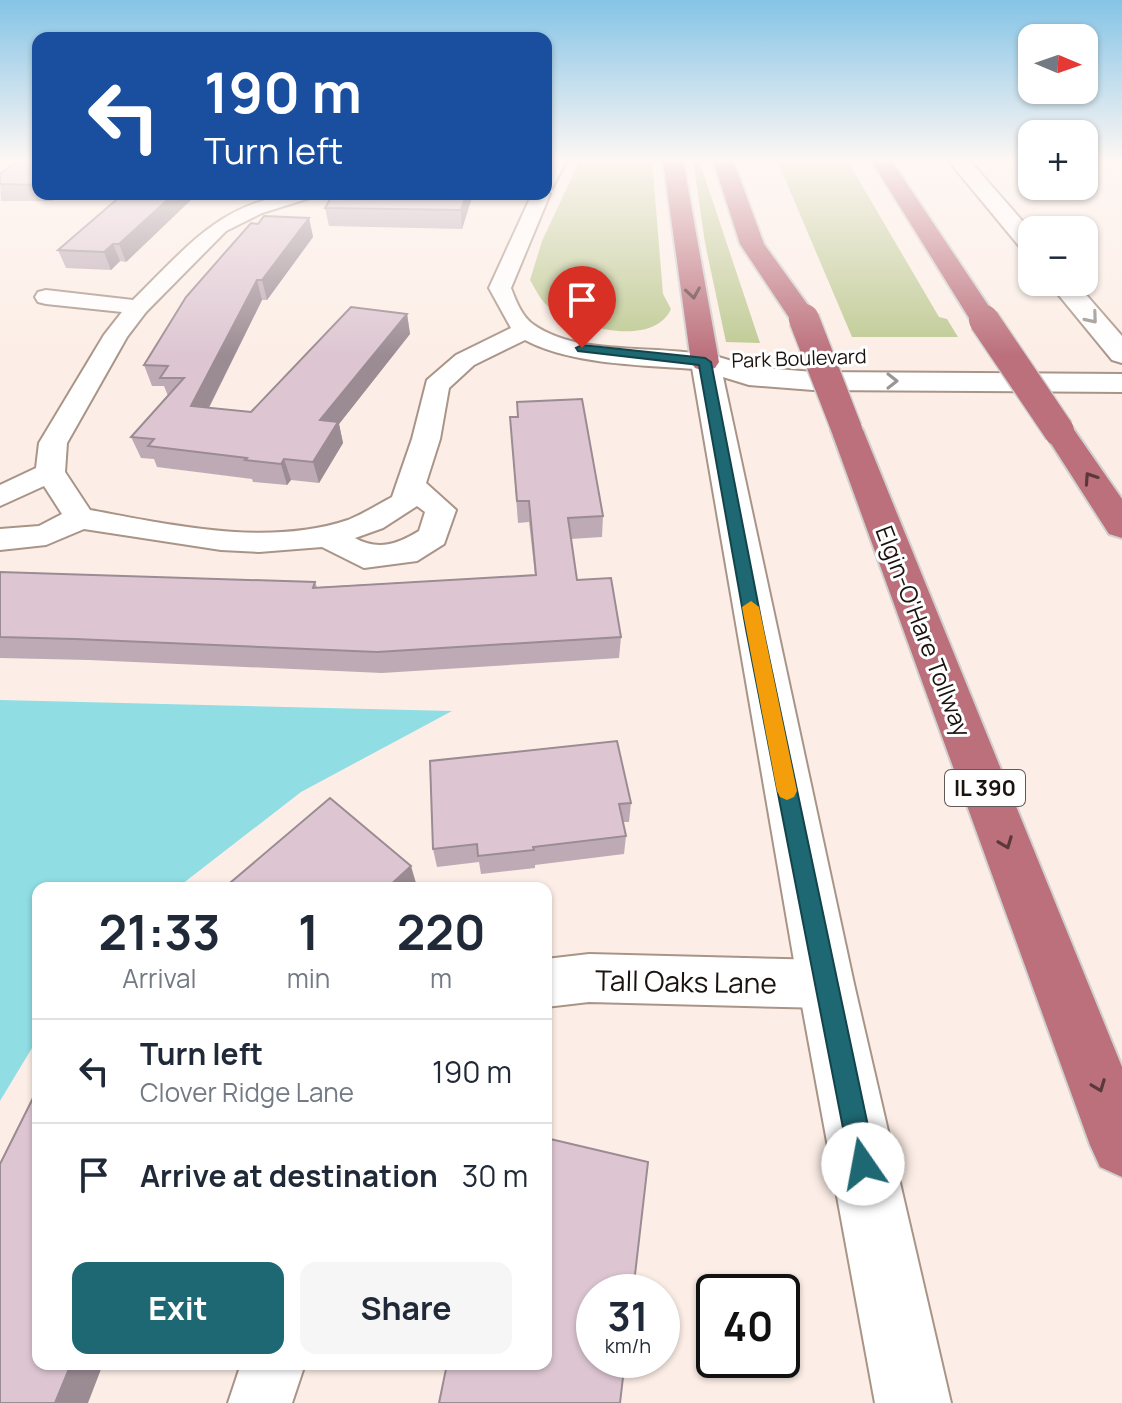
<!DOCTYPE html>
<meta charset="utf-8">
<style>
body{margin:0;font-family:Manrope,sans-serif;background:#f6f6f7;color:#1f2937;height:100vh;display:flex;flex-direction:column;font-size:30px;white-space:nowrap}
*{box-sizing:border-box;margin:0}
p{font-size:26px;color:#747a83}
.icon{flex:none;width:44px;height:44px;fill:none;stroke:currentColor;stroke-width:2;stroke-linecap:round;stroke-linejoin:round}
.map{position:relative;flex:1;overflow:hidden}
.side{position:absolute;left:32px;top:882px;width:520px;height:488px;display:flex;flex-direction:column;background:#fff;border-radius:16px;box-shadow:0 2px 6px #0004}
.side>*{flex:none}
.guide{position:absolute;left:32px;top:32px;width:520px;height:168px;border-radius:16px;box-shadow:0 2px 6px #0004;background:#1a4fa0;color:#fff;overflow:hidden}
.needle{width:52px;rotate:92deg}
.fabs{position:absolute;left:1018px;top:24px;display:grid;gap:16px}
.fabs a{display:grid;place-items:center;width:80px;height:80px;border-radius:16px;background:#fff;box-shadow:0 2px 6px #0004;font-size:40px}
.speed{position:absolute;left:576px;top:1274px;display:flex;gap:16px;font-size:40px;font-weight:700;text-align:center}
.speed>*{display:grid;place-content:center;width:104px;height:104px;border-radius:50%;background:#fff;box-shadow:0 2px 6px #0004;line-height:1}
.speed small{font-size:20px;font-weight:400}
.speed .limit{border:4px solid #111;border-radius:12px;background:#fff;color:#111}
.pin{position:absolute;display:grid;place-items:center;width:68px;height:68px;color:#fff;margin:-82px -34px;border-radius:50% 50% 50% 0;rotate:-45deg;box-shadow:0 0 8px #0007}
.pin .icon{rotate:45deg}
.me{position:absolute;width:88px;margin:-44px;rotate:348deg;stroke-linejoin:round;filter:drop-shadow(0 0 6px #0008)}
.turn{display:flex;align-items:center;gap:28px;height:168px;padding:0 40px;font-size:36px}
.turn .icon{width:104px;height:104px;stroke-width:2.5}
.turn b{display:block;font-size:56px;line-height:68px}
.eta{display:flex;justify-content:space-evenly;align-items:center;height:136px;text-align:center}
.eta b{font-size:48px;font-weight:700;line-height:56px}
.cta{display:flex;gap:16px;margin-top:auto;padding:16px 40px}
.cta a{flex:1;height:92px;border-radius:16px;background:#1e6873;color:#fff;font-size:32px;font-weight:700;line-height:92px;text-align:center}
.cta a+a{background:#f6f6f7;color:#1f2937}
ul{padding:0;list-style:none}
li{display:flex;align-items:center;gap:24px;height:104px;padding:0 40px;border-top:2px solid #e0e1e3}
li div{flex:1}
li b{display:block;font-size:30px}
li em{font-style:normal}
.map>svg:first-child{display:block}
.green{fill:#beca93}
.water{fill:#90dde3}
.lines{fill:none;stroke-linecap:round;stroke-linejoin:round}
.minor-casing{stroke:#a99488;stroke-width:4}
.tertiary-casing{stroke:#a99488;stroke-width:4}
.motorway-casing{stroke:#d1d0cf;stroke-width:4}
.minor{fill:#fff;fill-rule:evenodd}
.tertiary{fill:#fff;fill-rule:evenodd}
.motorway{fill:#bb707c;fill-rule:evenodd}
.motorway-bridge-casing{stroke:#d1d0cf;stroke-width:33;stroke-linecap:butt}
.motorway-bridge{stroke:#bb707c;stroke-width:30}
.wall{fill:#beaab5}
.shaded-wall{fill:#9b8b93}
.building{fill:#ddc6d2;stroke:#9b8b93;stroke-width:2}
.oneway{stroke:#5b383b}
.oneway2{stroke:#989593}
.route{fill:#1e6873;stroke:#14444b;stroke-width:2}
.slow{fill:#f59e0b}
.labels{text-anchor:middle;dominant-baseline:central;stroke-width:6;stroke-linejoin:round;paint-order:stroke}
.far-street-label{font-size:20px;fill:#1b130f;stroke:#fff}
.shield{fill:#fff;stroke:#5f5a57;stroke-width:2}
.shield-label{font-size:22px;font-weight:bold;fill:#1b130f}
.street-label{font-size:24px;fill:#1b130f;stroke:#fff}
.near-street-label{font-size:28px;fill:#1b130f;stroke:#fff}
</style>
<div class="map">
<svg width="1122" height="1403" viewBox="0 0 1122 1403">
<rect width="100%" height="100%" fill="#fceee6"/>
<!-- green -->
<g class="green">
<path d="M580,160h72l11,134 8,15c-18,40 -97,18 -123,-3 -8,-6 -13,-18 -18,-26l12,-39z"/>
<path d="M693,160h6l61,183 -34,-1 -21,-99z"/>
<path d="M777,160h70l92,157 8,2 11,18h-106z"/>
</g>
<!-- water -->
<path class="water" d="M0,700l452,11 -151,81 -124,96h-139v150l-38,63z"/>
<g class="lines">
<defs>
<g id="minor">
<path d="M549,160h18l-15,28 -6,1v-23z"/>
<path d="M546,190l4,4 -39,94c5,13 11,29 23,37 48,33 126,18 180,32l4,5 -4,5 -9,3c-53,-5 -132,-4 -180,-30l-51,25 -25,23 -9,51 -14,44 30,27 -12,34 -27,17 -53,7 -42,-21 -63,5 -38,-2 -137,-21 -38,16 -46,5v-21l39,-3 23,-12 -18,-28 -44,20v-21l36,-17 3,-25 65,-108 18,-23 -76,-8 -8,-2 -3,-5 3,-5 8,-2 87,10c56,-55 94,-106 179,-106l-2,4 -48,15 -36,18 -80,81 -19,25 -60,106 -2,29 25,38c82,15 177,37 258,10 15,-6 29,-15 44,-23l20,-58 15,-59 29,-25 55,-27 -22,-40 43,-94h14zM417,506l8,6 -6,19c-21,13 -41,20 -64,7l28,-10z"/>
<path d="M589,954l237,6 17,7 7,17 -7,17 -17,7 -237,-6 -43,5v-48z"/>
<path d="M241,1364h64l-13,39h-64z"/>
</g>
<g id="tertiary">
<path d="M948,160h21l63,72v22l-8,-2z"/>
<path d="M1048,282h27l47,54v27l-10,-3z"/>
<path d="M705,353l47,14 61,5 309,2v18l-309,-2 -64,-5 -26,-8 131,607 97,419h-76l-77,-419 -107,-622 4,-6z"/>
</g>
<g id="motorway">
<path d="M663,160h20l36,202 -4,6 -10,3 -10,-3 -4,-6z"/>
<path d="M713,160h20l31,84 54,75 -4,6h-20l-54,-81z"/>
<path d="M871,160h20l107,160 -4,6h-20z"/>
<path d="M847,420l11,3 5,7 259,637v110l-22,-10 -10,-22 -259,-715 5,-7z"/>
<path d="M1059,421l11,3 52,75v39l-13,-4 -66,-103 5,-7z"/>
</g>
</defs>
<!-- minor casing -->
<use href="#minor" class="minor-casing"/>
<!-- tertiary casing -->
<use href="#tertiary" class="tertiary-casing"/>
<!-- motorway casing -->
<use href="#motorway" class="motorway-casing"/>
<!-- minor -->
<use href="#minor" class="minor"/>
<!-- tertiary -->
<use href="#tertiary" class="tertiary"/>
<!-- motorway -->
<use href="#motorway" class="motorway"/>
<defs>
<g id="motorway-bridge">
<path d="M804,319l43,111"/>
<path d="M984,320l75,111"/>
</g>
</defs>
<!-- motorway-bridge casing -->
<use href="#motorway-bridge" class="motorway-bridge-casing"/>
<!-- motorway-bridge -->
<use href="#motorway-bridge" class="motorway-bridge"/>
</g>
<!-- wall -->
<g class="wall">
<path d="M38,160v34h22l-8,7h-51l-1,-27z"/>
<path d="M333,194h140l-11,35 -133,-3 -4,-18z"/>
<path d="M214,195l-21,3 -67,64 -6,-1 -9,9 -45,-2 -8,-18 101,-54z"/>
<path d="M309,218l4,19 -46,63h-5l-53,108 42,4 156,-98 3,20 -71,90 4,19 -24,40 -28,-3 -4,5 -34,-3 -1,-3 -95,-12 -3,-8 -13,-1 -10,-21 37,-41 -4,-10h-12l-8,-21z"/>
<path d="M517,402l86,114 -1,21 -31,2 6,41 44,57 -2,21 -237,15 -293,-13 -89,-2v-86l315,10 2,5 218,-12 -6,-53 -11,1 -8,-106h8z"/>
<path d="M430,761l201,42 -2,19h-6l3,14 -2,18 -89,11v3l-54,6 -2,-12 -42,5 -4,-18z"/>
</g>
<!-- shaded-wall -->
<g class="shaded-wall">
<path d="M49,194h11l-8,7z"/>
<path d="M174,194h40v1l-21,3 -67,64 -7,-18z"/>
<path d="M466,194h7l-11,35 -1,-19z"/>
<path d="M309,218l4,19 -46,63 -5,-20z"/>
<path d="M113,244l7,17 -9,9 -7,-18z"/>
<path d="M257,280l5,20 -63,127 -8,-21z"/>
<path d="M407,314l3,20 -71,90 4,19 -24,40 -6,-21 7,-42z"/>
<path d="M284,459l7,21 -4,5 -6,-21z"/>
<path d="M411,866l5,17 -5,5h-24z"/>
<path d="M71,1364h32l-15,39h-33z"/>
</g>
<!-- building -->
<g class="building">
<path d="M18,160h20v25l-38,-1v-10z"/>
<path d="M123,194l36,2v-2h15l-55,50h-6l-9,8 -46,-2z"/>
<path d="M333,194h133l-5,16 -136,-2z"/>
<path d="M264,216l45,2 -47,62h-5l-66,126 60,6 100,-105 56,7 -87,106 18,2 -25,40 -29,-3 -3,5 -36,-4 2,-2 -99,-12 6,-7 -23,-2 53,-59h-24l8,-12 -24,-1 42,-68 65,-74 7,1z"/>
<path d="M582,399l21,117 -35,2 9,62 34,-2 10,59 -244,15 -302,-13 -75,-2v-65l315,10 -2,6 223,-13 -7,-74h-12l-7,-84h8l-1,-15z"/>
<path d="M617,741l14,62 -12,1 7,32 -93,11 1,3 -56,6 -1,-12 -44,5 -3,-88z"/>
<path d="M330,798l81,68 -24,22h-163z"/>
<path d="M38,1088v276h33l-16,39h-55v-239z"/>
<path d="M546,1138l102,24 -15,130h-39v68h31l-5,43h-181l8,-39h99z"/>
</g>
<!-- one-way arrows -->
<defs><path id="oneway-chevron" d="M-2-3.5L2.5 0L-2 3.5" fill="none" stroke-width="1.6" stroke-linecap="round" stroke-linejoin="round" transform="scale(2)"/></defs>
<g class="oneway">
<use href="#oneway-chevron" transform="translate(693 293) rotate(81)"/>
<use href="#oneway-chevron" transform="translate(1090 478) rotate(-124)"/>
<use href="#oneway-chevron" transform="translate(1006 843) rotate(69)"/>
<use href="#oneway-chevron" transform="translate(1099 1086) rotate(69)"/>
</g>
<g class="oneway2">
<use href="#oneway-chevron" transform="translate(1092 318) rotate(50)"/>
<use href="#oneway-chevron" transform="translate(892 381)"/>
</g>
<!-- sky -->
<linearGradient id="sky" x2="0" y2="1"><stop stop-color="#85c4e6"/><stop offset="0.45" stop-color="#fef7f4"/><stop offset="1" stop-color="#fef7f4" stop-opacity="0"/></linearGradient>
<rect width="1122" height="356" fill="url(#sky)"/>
<!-- route -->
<path class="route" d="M582,345l123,13 6,4 52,267 113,535 -4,9 -9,4 -9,-4 -4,-9 -104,-535 -47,-264 -121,-14 -2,-3z"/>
<!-- slow -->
<path class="slow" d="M751,601l8,6 38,184 -3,6 -7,3 -7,-3 -3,-6 -35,-184z"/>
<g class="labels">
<!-- far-street labels -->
<g class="far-street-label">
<text transform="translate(799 358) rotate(-2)">Park Boulevard</text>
</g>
<!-- shield labels -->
<rect class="shield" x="945" y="770" width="80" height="36" rx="6"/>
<g class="shield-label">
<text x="985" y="788">IL 390</text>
</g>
<!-- street labels -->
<g class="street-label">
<text transform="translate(924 631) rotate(69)">Elgin-O'Hare Tollway</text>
</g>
<!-- near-street labels -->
<g class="near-street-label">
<text transform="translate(686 981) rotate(1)">Tall Oaks Lane</text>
</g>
</g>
</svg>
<div class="fabs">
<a><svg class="needle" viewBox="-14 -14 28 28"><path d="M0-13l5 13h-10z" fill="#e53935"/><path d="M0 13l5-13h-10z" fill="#747a83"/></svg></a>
<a>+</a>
<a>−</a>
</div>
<div class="speed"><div>31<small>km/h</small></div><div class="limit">40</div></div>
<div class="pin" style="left:582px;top:348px;background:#d93025"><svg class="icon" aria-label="arrive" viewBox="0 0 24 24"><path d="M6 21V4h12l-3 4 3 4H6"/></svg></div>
<svg class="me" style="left:863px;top:1164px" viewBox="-20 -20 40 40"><circle r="19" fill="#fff"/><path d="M0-13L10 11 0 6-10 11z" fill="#1e6873"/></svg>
<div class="guide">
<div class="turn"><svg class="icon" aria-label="left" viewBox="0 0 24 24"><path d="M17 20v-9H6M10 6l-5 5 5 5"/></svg><div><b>190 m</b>Turn left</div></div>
</div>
<section class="side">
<div class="eta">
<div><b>21:33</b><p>Arrival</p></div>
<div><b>1</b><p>min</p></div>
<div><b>220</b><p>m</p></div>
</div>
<ul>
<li><svg class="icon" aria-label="left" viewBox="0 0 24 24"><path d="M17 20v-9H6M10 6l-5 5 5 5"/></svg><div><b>Turn left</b><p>Clover Ridge Lane</p></div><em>190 m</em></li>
<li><svg class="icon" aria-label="arrive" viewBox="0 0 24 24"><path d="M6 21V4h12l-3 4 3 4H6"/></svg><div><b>Arrive at destination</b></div><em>30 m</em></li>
</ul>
<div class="cta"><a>Exit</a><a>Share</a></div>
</section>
</div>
